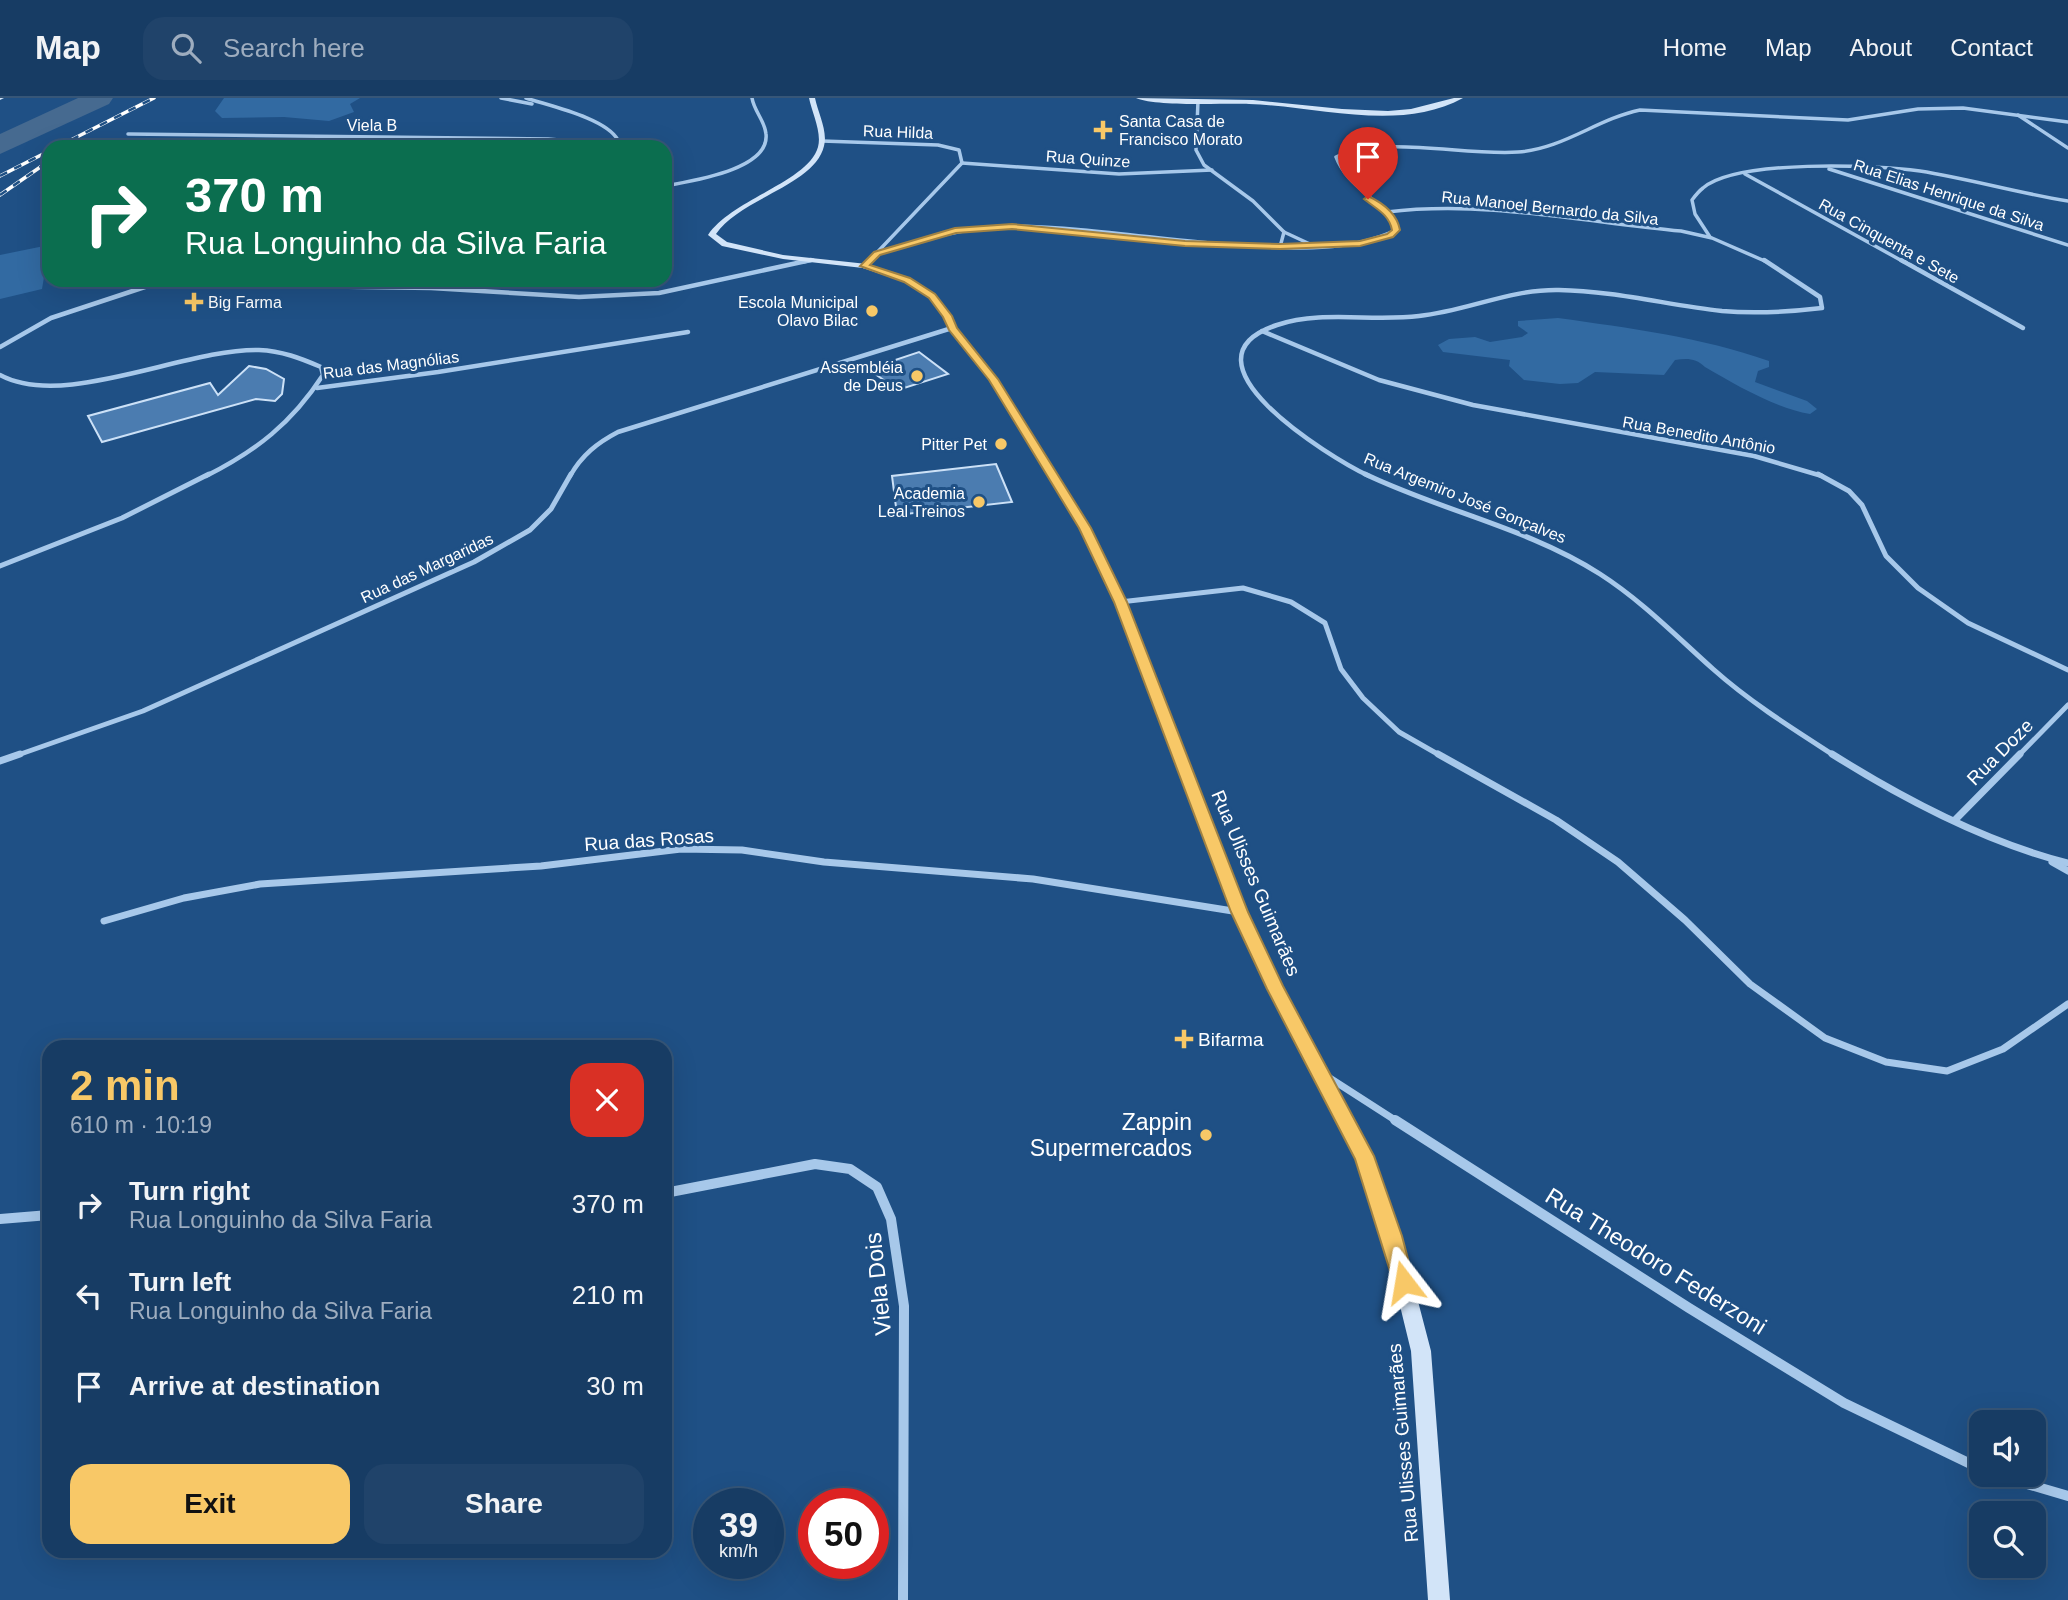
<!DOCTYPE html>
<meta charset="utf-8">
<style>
body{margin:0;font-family:Arial,sans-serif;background:#20436a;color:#f1f3f6;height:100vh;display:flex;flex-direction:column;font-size:26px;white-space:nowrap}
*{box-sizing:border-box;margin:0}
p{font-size:23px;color:#9eadbf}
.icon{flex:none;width:38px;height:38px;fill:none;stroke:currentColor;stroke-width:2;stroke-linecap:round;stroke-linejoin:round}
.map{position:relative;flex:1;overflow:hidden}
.side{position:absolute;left:42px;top:942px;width:630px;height:518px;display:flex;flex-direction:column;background:#173c64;border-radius:21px;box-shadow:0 7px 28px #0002,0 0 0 2px #365678}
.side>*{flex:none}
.top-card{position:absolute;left:42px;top:42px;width:630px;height:147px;border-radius:21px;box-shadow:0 7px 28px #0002,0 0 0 2px #365678;background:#0b6e4f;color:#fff;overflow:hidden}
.tools{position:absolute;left:1969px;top:1312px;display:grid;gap:14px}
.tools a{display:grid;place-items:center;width:77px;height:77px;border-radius:14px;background:#173c64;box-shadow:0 7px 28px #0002,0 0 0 2px #365678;font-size:35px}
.speed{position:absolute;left:693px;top:1390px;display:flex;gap:14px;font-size:35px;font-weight:700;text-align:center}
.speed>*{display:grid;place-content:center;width:91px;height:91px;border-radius:50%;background:#173c64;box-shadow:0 7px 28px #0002,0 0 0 2px #365678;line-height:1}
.speed small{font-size:18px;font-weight:400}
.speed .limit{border:10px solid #d22;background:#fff;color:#111}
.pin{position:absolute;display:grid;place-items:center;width:60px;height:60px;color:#fff;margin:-72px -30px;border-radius:50% 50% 50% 0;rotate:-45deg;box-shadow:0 0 7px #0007}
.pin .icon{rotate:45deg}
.me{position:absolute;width:77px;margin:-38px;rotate:346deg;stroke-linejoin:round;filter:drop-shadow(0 0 5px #0008)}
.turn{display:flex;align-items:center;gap:24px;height:147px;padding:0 28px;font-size:32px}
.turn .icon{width:91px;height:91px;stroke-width:2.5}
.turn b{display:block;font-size:49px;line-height:60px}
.round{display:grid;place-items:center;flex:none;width:74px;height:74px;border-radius:21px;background:#20436a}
.summary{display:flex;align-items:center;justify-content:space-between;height:119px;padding:0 28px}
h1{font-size:42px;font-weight:700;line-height:52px;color:#f8c867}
.button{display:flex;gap:14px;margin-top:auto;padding:14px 28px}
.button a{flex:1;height:80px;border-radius:21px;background:#f8c867;color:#111;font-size:28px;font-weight:700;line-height:80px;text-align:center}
.button a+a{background:#20436a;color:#f1f3f6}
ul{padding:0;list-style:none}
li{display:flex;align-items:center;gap:21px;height:91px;padding:0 28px}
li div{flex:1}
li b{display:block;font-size:26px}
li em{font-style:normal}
header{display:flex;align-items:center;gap:42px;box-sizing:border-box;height:98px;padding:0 35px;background:#173c64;border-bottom:2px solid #365678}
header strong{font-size:33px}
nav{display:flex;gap:38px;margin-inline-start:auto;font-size:24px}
.search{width:490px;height:63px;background:#20436a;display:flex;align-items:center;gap:18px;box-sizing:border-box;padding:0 24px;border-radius:21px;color:#9eadbf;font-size:26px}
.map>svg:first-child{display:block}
.green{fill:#326aa2}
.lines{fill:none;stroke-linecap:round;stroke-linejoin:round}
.river{fill:#466a90;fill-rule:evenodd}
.building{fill:#4b7cb0;stroke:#cce1f7;stroke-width:2}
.minor-far4{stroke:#a7c8ea;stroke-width:3.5}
.minor-far3{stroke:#a7c8ea;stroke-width:4.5}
.minor-far2{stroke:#a7c8ea;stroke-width:5}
.minor-far1{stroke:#a7c8ea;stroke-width:7}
.minor{stroke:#a7c8ea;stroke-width:10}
.secondary{fill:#d2e4f8;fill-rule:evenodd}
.rail-casing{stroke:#fff;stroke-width:3.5}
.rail{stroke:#1f5085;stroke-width:2.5;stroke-dasharray:8;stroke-linecap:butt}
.route{fill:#f8c867;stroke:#a18243;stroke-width:2}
.poi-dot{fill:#f8c867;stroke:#1f5085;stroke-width:2.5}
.labels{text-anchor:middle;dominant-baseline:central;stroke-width:6;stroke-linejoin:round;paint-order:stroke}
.far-poi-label{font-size:16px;fill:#fff;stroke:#1f5085;text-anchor:end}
.far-street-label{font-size:16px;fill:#fff;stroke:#1f5085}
.street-label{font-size:19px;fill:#fff;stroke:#1f5085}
.poi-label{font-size:19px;fill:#fff;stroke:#1f5085;text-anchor:start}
.near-poi-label{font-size:23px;fill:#fff;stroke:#1f5085;text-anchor:end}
.near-street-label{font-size:23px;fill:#fff;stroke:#1f5085}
</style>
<header>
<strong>Map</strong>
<div class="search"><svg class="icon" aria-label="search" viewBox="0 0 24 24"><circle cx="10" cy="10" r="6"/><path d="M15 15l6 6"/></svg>Search here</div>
<nav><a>Home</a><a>Map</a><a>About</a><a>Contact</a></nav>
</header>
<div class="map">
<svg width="2068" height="1502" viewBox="0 0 2068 1502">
<rect width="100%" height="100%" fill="#1f5085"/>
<!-- green -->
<g class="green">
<path d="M224,0h136l-10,6 4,8 -25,9 -45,-4 -62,1 -7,-7z"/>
<path d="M49,147v18l-3,2 -4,24 -42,10v-44z"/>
<path d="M1558,220c71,10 143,19 211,43v6l-11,4 -3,11 52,19 10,8 -7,5c-35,-6 -74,-29 -105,-47 -9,-9 -18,-9 -30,-7l-11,15 -69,-3 -17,11 -18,1 -36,-4 -15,-14 1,-6 -67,-8 -5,-7 11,-6 26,-2 15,5 32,-5 6,-4 -10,-7v-5z"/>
</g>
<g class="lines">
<!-- river -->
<path class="river" d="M78,0h35l-4,6 -109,50v-20z"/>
</g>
<!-- building -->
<g class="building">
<path d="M919,254l29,22 -50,16 -30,-21z"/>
<path d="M249,268l17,3 18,10 -2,15 -7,7 -19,-2 -154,43 -14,-26 122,-33 8,12z"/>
<path d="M996,366l16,38 -115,13 -5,-39z"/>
</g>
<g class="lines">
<!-- minor-far4 -->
<g class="minor-far4">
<path d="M501,0l31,6"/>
<path d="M526,0c24,8 80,20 92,42l-6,7"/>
<path d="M1198,3l-2,49 8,15 49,36 31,31"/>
<path d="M2018,17l50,33"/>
<path d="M128,36l420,5 68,6"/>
<path d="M822,43l116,4 21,5 3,13"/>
<path d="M962,65l157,11 93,-4"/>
<path d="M1829,71l239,76"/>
<path d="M1745,76l159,88"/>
<path d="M665,88c25,-5 105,-16 101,-52 -1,-13 -12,-23 -14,-36"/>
<path d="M1387,114c98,-12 197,10 294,19l31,7 55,24"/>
<path d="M1710,139l-15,-23 -3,-14c3,-4 7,-9 11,-12 34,-29 173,-23 217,-17 50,8 98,22 148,30"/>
<path d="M1280,149l4,-15 28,13"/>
<path d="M877,156c43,-13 89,-28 135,-28 78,1 155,15 233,20 51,3 104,6 151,-16 -12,-31 -48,-41 -60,-73 48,-22 128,-1 182,-5 45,-3 79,-33 122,-42l208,10 70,-11 45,-1 105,14"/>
<path d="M803,164l10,-2"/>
<path d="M868,164l94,-99"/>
</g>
<!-- minor-far3 -->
<g class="minor-far3">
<path d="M1901,162l122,68"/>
<path d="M864,168l5,-6"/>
<path d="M246,182l53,6 132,2 148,9 80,-4 152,-33"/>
<path d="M1262,233l117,49 94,25 281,51 68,20"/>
<path d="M0,249l51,-29 115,-38"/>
<path d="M0,277c64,35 186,-27 259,-25 23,1 41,8 62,17l2,8c-31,48 -67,76 -117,101"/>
<path d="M317,290l121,-16 250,-40"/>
<path d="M570,378c12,-21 27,-33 48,-44l334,-104"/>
<path d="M1369,378c-40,-19 -198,-116 -92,-151 45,-15 95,-3 142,-9 48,-5 91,-27 140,-26 55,1 109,15 163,21 34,3 66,1 100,-3l-2,-11 -56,-37"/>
</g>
<!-- minor-far2 -->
<g class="minor-far2">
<path d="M1365,376c77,37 163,54 235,100 42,27 76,62 113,95 37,33 80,60 122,87"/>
<path d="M1818,376l31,17 13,14 24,51 32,32 50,35 100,47"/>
<path d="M0,468l122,-48 87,-44"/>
<path d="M1120,504l123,-14 48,14 34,21 16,46 22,29 36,34 42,24"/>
<path d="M15,658l128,-45 331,-149 56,-32 21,-21 20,-35"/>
<path d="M2018,658l50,-51"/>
</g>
<!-- minor-far1 -->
<g class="minor-far1">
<path d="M1438,656l118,66 62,42 67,58 65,64 75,54 61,24 61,9 56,-22 65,-45"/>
<path d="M1832,656c70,44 156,89 236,109"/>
<path d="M0,663l20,-7"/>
<path d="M1955,722l65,-66"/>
<path d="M2052,764l16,9"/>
<path d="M104,823l80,-23 76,-14 281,-18 140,-17 61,1 82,12 209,17 206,33"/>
<path d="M1325,977l73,47"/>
</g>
<!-- minor -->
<g class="minor">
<path d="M1395,1022l294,188 155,95 137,66"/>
<path d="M665,1095l150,-29 35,5 27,18 14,32 13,87 -1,294"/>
<path d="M0,1121l49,-4"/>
<path d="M1997,1377l71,21"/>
</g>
<!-- secondary -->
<g class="secondary">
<path d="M0,0h4l-4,2z"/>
<path d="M809,0h6c3,15 13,33 9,48 -9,39 -85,53 -108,88l11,8 56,13 84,9 43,14 25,16 16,22 5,11 41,52 93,149 36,74 121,310 35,75 89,163 30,86 30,115 19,249h-22l-17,-249 -28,-115 -26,-78 -87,-164 -37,-82 -119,-310 -34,-74 -91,-148 -40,-50 -6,-14 -14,-18 -25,-16 -41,-14 -80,-9 -61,-13 -14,-11c24,-36 100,-53 110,-88 4,-15 -6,-34 -9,-49z"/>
<path d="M1136,0l117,2 89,9 46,2 23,-2 43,-11h9c-64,35 -145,8 -214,6 -27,-1 -91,3 -113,-6z"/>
</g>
<defs>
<g id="rail">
<path d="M57,49l97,-49"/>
<path d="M0,78l47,-24"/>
<path d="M0,97l49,-34"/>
</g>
</defs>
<!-- rail casing -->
<use href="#rail" class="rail-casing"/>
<!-- rail -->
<use href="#rail" class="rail"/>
</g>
<!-- route -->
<path class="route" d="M1368,98c15,7 29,18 32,34l-7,7 -33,9 -80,3 -95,-3 -173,-17 -56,4 -76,22 -10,10 40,13 25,16 17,22 5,12 41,51 93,149 36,74 121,310 35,74 91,170 28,80 12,46 -3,8 -7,3 -8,-3 -41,-131 -88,-170 -36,-77 -117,-310 -35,-74 -90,-148 -40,-50 -6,-13 -14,-19 -25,-16 -44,-16 14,-14 81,-24 57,-4 173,17 95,3 80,-3 27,-7 5,-4c-3,-16 -16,-21 -28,-31z"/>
<!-- markers -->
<g class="poi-dot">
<path d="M1099.5 21.5h7v7h7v7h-7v7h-7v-7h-7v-7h7z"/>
<path d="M190.5 193.5h7v7h7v7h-7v7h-7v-7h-7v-7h7z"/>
<circle cx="872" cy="213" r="7"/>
<circle cx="917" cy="278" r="7"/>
<circle cx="1001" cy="346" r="7"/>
<circle cx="979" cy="404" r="7"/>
<path d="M1180.5 930.5h7v7h7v7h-7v7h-7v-7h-7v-7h7z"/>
<circle cx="1206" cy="1037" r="7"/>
</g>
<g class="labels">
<!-- far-poi labels -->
<g class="far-poi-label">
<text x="1119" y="23" text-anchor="start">Santa Casa de<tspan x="1119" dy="18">Francisco Morato</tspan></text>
<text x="208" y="204" text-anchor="start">Big Farma</text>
<text x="858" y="204">Escola Municipal<tspan x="858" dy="18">Olavo Bilac</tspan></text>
<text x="903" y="269">Assembléia<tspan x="903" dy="18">de Deus</tspan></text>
<text x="987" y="346">Pitter Pet</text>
<text x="965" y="395">Academia<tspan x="965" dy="18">Leal Treinos</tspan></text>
</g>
<!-- far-street labels -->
<g class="far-street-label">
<text x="372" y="27">Viela B</text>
<text transform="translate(898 34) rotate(2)">Rua Hilda</text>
<text transform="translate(1088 61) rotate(4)">Rua Quinze</text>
<text transform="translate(1949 97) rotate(18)">Rua Elias Henrique da Silva</text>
<text transform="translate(1550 110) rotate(6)">Rua Manoel Bernardo da Silva</text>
<text transform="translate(1889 143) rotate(29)">Rua Cinquenta e Sete</text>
<text transform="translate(391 267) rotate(-7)">Rua das Magnólias</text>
<text transform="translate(1699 337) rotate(10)">Rua Benedito Antônio</text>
<text transform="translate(1465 400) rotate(22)">Rua Argemiro José Gonçalves</text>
<text transform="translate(427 470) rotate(-25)">Rua das Margaridas</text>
</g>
<!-- street labels -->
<g class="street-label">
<text transform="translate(2000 654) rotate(-45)">Rua Doze</text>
<text transform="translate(649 742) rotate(-4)">Rua das Rosas</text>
<text transform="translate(1256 785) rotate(67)">Rua Ulisses Guimarães</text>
<text transform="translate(1403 1345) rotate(-95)">Rua Ulisses Guimarães</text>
</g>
<!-- poi labels -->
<g class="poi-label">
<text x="1198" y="941">Bifarma</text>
</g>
<!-- near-poi labels -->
<g class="near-poi-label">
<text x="1192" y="1024">Zappin<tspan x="1192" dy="26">Supermercados</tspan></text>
</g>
<!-- near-street labels -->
<g class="near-street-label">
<text transform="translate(1656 1163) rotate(32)">Rua Theodoro Federzoni</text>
<text transform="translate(878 1186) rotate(-96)">Viela Dois</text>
</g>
</g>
</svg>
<div class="tools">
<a><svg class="icon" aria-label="sound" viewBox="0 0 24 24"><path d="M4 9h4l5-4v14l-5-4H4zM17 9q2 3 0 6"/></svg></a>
<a><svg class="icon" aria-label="search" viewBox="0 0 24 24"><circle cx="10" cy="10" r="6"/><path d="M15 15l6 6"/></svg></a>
</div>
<div class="speed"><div>39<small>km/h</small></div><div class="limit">50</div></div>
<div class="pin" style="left:1368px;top:101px;background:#d93025"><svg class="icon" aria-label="arrive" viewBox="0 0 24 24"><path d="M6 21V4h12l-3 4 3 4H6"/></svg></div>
<svg class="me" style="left:1404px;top:1184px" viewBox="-20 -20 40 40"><path d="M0-17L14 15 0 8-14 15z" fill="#f8c867" stroke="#fff" stroke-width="4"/></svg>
<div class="top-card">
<div class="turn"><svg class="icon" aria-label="right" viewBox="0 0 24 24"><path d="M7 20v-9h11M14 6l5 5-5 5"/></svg><div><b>370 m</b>Rua Longuinho da Silva Faria</div></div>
</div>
<section class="side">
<div class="summary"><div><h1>2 min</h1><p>610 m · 10:19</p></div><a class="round" style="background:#d93025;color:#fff"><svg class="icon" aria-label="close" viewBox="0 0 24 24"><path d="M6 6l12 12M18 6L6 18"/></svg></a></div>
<ul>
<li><svg class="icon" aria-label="right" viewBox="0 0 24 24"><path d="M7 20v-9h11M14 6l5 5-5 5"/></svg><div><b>Turn right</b><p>Rua Longuinho da Silva Faria</p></div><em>370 m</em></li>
<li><svg class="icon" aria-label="left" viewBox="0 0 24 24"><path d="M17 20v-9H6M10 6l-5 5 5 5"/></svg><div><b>Turn left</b><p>Rua Longuinho da Silva Faria</p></div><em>210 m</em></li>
<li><svg class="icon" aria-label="arrive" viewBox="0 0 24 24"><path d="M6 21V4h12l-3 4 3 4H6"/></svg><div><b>Arrive at destination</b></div><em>30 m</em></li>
</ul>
<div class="button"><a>Exit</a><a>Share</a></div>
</section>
</div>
